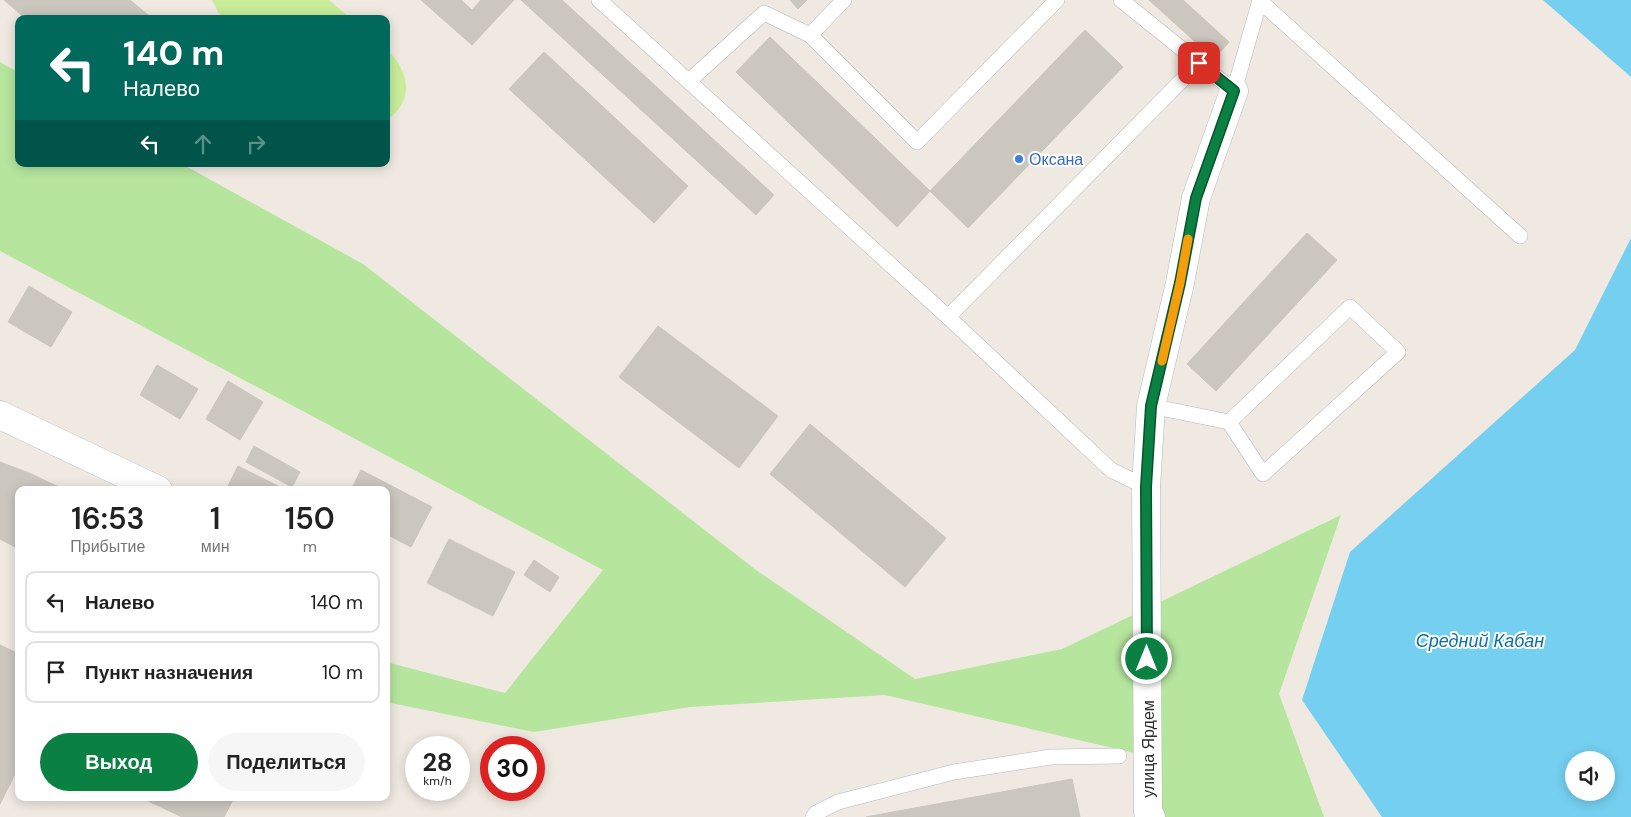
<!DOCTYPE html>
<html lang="ru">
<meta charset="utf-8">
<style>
body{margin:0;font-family:"DM Sans",sans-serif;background:#f6f6f6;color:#222;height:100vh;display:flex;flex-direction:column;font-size:19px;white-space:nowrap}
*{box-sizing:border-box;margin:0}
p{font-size:16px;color:#767676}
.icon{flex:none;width:28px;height:28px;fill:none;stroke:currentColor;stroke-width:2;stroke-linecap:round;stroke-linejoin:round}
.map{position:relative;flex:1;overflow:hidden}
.side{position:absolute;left:15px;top:486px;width:375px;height:315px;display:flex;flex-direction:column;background:#fff;border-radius:10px;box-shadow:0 2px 12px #0003}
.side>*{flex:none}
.hud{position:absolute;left:15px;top:15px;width:375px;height:152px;border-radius:10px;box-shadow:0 2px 12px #0003;background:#00695c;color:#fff;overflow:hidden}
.tools{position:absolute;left:1565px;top:751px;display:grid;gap:10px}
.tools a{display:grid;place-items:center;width:50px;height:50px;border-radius:50%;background:#fff;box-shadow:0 2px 12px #0003;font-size:25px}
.speed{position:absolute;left:405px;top:736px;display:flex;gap:10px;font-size:25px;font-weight:700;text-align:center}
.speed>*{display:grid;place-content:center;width:65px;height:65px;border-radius:50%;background:#fff;box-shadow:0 2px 12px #0003;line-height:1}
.speed small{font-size:12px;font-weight:400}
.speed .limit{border:8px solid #d22;background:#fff;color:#111}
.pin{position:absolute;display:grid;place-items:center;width:42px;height:42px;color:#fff;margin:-21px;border-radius:10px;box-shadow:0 2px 8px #0006}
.me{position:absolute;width:55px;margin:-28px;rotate:0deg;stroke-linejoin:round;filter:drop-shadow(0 0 4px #0008)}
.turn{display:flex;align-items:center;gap:18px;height:105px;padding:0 25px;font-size:22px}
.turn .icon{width:65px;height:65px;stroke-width:2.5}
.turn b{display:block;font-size:35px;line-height:42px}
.lanes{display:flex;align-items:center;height:48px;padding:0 25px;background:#0003;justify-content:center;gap:25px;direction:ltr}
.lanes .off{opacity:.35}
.eta{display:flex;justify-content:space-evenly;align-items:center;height:85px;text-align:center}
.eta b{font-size:30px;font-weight:600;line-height:35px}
.button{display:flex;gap:10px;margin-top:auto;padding:10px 25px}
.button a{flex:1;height:58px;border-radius:30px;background:#0b8043;color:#fff;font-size:20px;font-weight:600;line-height:58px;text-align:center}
.button a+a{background:#f6f6f6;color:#222}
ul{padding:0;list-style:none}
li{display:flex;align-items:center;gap:15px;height:62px;margin:0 10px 8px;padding:0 15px;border:2px solid #e0e0e0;border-radius:10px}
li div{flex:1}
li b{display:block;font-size:19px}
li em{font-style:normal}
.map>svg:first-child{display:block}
.green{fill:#b6e59e}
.pitch{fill:#c9ec9a}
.water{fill:#75cff0;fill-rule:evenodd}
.building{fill:#cbc7bf;stroke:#cbc5ba}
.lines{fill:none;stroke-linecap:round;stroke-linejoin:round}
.lane-casing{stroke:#b4b7c1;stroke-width:16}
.street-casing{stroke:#b4b7c1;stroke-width:29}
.lane{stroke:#fff;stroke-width:15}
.street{stroke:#fff;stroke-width:28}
.route-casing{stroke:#07532c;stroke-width:12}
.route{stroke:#0b8043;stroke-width:9}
.slow{stroke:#f59e0b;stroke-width:9}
.shop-dot{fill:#3f7fe0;stroke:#fff;stroke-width:2}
.labels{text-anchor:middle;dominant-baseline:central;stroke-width:4;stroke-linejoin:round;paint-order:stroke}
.shop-label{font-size:16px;fill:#366cbe;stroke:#fff;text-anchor:start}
.street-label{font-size:16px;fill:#2e2e2e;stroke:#fff}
.water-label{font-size:18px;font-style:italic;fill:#0d6fa3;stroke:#fff}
</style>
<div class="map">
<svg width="1631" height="817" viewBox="0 0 1631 817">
<rect width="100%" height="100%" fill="#efe9e1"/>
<!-- green -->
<path class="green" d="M0,62l19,11v91h163l181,100 393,306 159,109 147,-30 279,-134 -62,179 45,123h-187l6,-62 -258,-60 -195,12 -156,25 -148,-30v-40l119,31 98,-123 -603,-319z"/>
<!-- pitch -->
<g class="pitch">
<path d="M212,0h117l22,19h-126l-7,-7z"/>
<path d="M386,49c23,20 30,53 0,71z"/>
</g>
<!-- water -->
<g class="water">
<path d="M1543,0h88v77z"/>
<path d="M1631,238v579h-249l-80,-117 48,-148 225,-202zM1574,760h32v32h-32z"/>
</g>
<!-- building -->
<g class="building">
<path d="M4,0h126l23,19h-127z"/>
<path d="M421,0h40l11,10 9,-10h33l-42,45z"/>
<path d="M521,0h41l212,195 -18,20z"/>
<path d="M790,0h17l-9,9z"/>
<path d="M1149,0h34l46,42 -15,17z"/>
<path d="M1085,30l38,37 -155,161 -38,-37z"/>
<path d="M770,37l160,154 -33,36 -161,-155z"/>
<path d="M544,52l144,134 -34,37 -145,-134z"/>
<path d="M1307,233l30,27 -121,131 -29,-27z"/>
<path d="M29,286l43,26 -21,35 -43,-25z"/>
<path d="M658,326l120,90 -39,52 -120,-91z"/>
<path d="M157,365l41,24 -18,30 -40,-24z"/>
<path d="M228,381l35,21 -23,38 -34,-21z"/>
<path d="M810,424l136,114 -41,49 -135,-113z"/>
<path d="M254,446l46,26 -8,15 -46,-25z"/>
<path d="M0,462l29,11 36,17h-46v59l-19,-10z"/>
<path d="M238,466l40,20 -2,4h-50z"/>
<path d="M361,470l71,37 -21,40 -25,-13v-44h-35z"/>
<path d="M449,539l66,33 -22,44 -66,-33z"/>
<path d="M534,560l25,17 -9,15 -26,-17z"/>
<path d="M0,645l19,9v112l-19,38z"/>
<path d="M1072,779l8,38h-214z"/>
<path d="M142,798h92l-10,19h-42z"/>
</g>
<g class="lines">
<defs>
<g id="lane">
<path d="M599,0l349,317 163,153 35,17"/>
<path d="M1121,0l113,91 26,-91"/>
<path d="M1261,2l259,234"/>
<path d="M810,35l34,-35"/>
<path d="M689,81l75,-68 46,22 107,107 140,-142"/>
<path d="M948,317l251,-254"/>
<path d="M1151,406l78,16 34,52 135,-122 -48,-45 -121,115"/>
<path d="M813,817l3,-4 22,-11 116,-30 97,-15 68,-1"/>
</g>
<g id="street">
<path d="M0,415l158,75"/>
<path d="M1151,817l-3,-5 -2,-325 5,-81 29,-123 16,-85 38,-107"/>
</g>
</defs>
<!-- lane casing -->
<use href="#lane" class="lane-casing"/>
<!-- street casing -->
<use href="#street" class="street-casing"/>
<!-- lane -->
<use href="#lane" class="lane"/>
<!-- street -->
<use href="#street" class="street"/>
</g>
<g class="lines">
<defs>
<path id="route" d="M1147,659l-1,-172 5,-81 29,-123 16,-85 38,-107 -35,-28"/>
</defs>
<!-- route casing -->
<use href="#route" class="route-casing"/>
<!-- route -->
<use href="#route" class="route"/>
<!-- slow -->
<path class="slow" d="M1162,361l18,-78 8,-44"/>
</g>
<!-- markers -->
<circle class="shop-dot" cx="1019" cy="159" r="5"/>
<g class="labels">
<!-- shop labels -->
<g class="shop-label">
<text x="1029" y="159">Оксана</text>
</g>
<!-- street labels -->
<g class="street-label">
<text transform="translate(1148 749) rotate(-90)">улица Ярдем</text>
</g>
<!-- water labels -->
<g class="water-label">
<text x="1480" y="641">Средний Кабан</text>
</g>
</g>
</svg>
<div class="tools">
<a><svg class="icon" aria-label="sound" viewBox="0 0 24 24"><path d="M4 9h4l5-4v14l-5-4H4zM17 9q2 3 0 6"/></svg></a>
</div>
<div class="speed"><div>28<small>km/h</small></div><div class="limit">30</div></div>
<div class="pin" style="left:1199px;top:63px;background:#d93025"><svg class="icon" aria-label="arrive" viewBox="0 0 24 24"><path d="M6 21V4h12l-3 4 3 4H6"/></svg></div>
<svg class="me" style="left:1147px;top:659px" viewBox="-20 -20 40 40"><circle r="17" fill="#0b8043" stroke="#fff" stroke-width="3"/><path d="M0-11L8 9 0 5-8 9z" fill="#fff"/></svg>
<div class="hud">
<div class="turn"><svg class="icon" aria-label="left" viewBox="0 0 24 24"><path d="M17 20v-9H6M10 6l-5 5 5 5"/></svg><div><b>140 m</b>Налево</div></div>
<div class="lanes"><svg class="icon" aria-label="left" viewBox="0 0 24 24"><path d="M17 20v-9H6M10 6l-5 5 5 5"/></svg><svg class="icon off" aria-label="ahead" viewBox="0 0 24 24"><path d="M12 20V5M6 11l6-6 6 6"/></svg><svg class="icon off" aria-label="right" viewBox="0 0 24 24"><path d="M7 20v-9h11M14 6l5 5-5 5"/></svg></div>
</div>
<section class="side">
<div class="eta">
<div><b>16:53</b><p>Прибытие</p></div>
<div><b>1</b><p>мин</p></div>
<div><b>150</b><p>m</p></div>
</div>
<ul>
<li><svg class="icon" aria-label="left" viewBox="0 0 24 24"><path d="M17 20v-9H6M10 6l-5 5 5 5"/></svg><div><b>Налево</b></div><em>140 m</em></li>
<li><svg class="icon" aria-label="arrive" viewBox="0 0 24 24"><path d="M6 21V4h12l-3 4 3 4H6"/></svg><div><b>Пункт назначения</b></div><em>10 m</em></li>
</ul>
<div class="button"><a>Выход</a><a>Поделиться</a></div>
</section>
</div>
